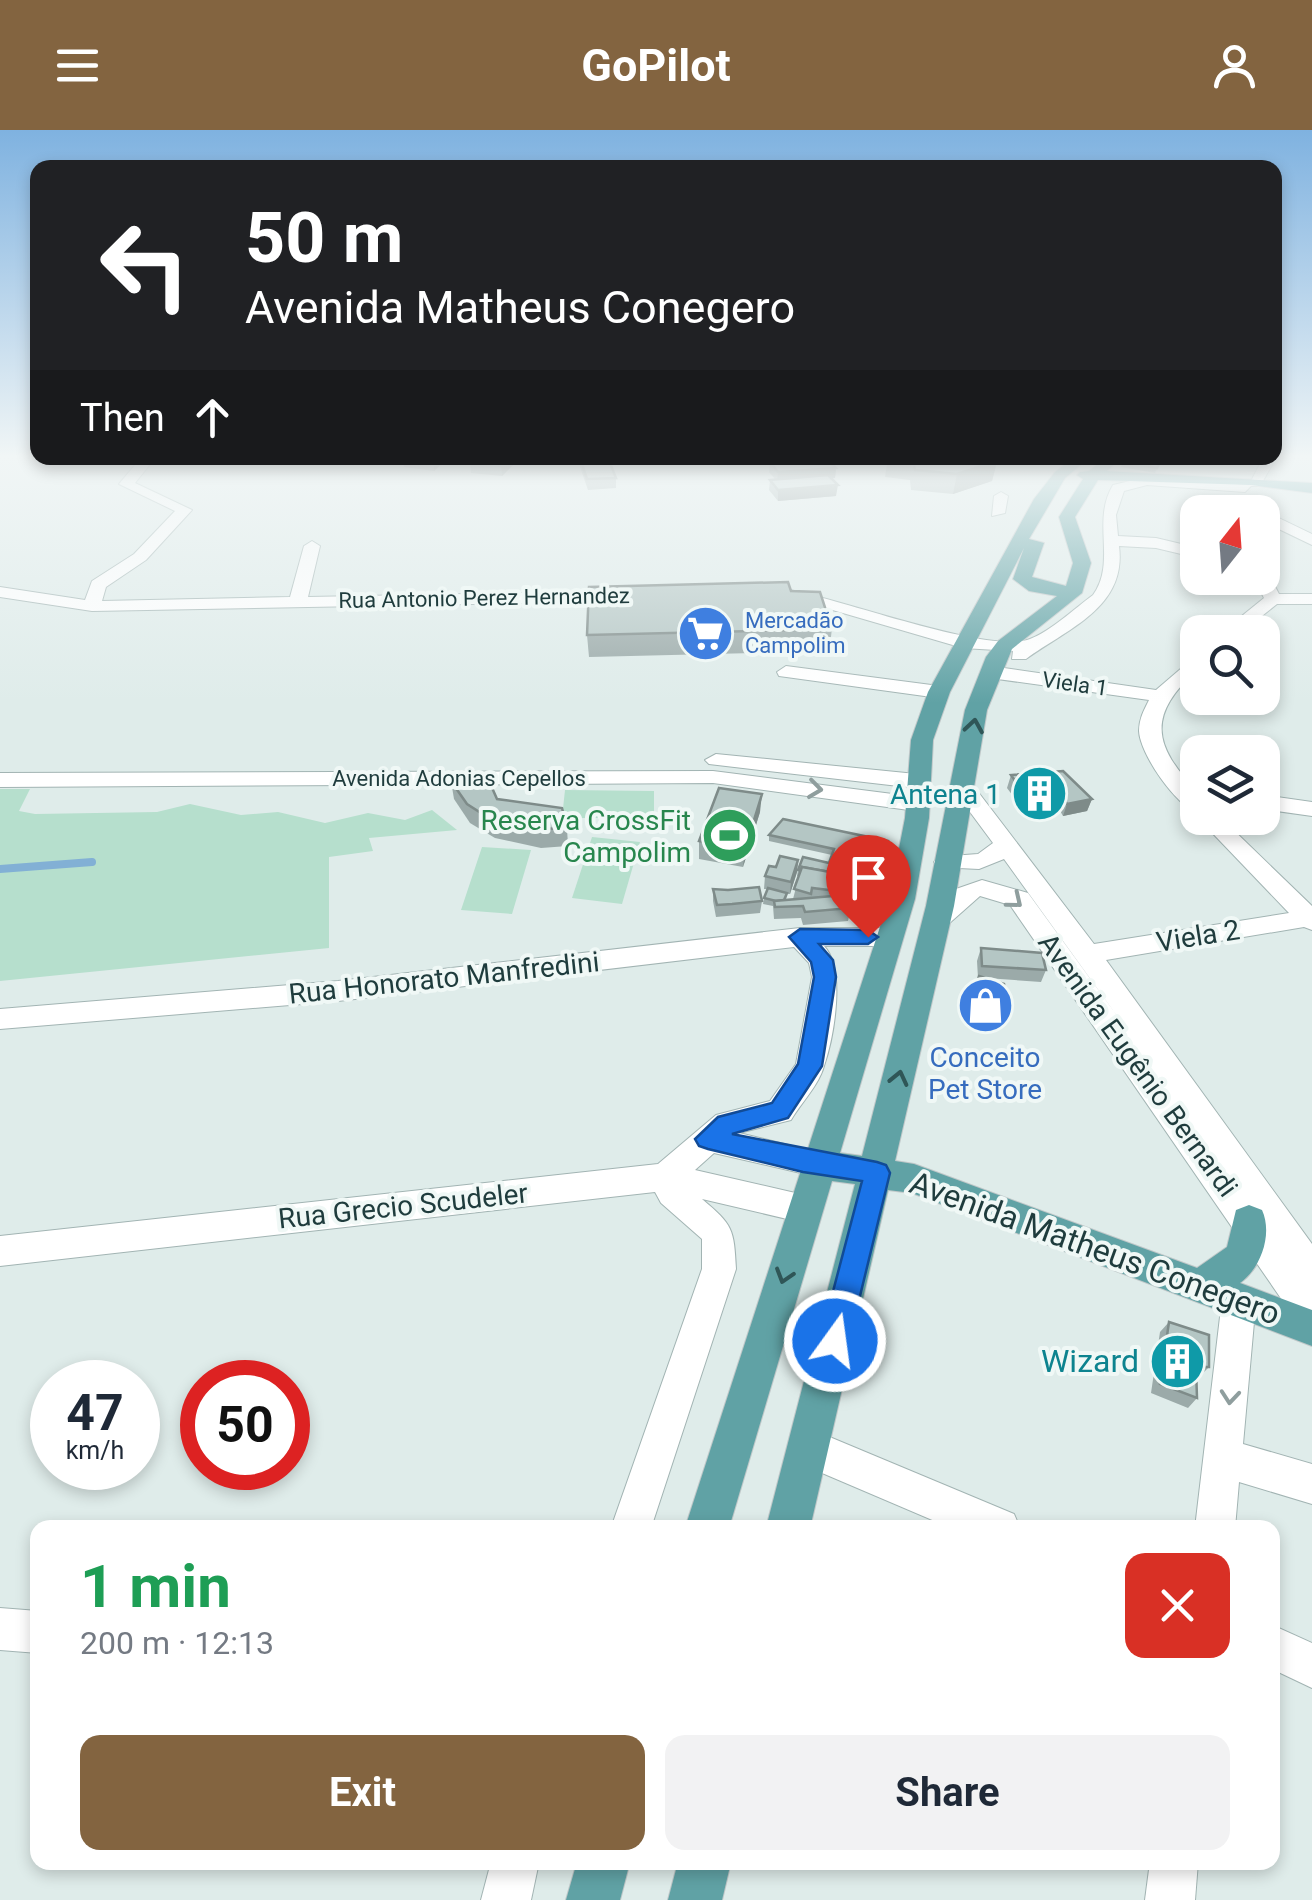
<!DOCTYPE html>
<meta charset="utf-8">
<style>
body{margin:0;font-family:Roboto,sans-serif;background:#f2f2f3;color:#1f2937;height:100vh;display:flex;flex-direction:column;font-size:38px;white-space:nowrap}
*{box-sizing:border-box;margin:0}
p{font-size:32px;color:#747a83}
.icon{flex:none;width:55px;height:55px;fill:none;stroke:currentColor;stroke-width:2;stroke-linecap:round;stroke-linejoin:round}
.map{position:relative;flex:1;overflow:hidden}
.panel{position:absolute;left:30px;top:1390px;width:1250px;height:350px;display:flex;flex-direction:column;background:#fff;border-radius:20px;box-shadow:0 5px 15px #0003}
.panel>*{flex:none}
.banner{position:absolute;left:30px;top:30px;width:1252px;height:305px;border-radius:20px;box-shadow:0 5px 15px #0003;background:#202124;color:#fff;overflow:hidden}
.needle{width:65px;rotate:17deg}
.buttons{position:absolute;left:1180px;top:365px;display:grid;gap:20px}
.buttons a{display:grid;place-items:center;width:100px;height:100px;border-radius:20px;background:#fff;box-shadow:0 5px 15px #0003;font-size:50px}
.speed{position:absolute;left:30px;top:1230px;display:flex;gap:20px;font-size:50px;font-weight:700;text-align:center}
.speed>*{display:grid;place-content:center;width:130px;height:130px;border-radius:50%;background:#fff;box-shadow:0 5px 15px #0003;line-height:1}
.speed small{font-size:25px;font-weight:400}
.speed .limit{border:15px solid #d22;background:#fff;color:#111}
.pin{position:absolute;display:grid;place-items:center;width:85px;height:85px;color:#fff;margin:-102px -42px;border-radius:50% 50% 50% 0;rotate:-45deg;box-shadow:0 0 10px #0007}
.pin .icon{rotate:45deg}
.me{position:absolute;width:110px;margin:-55px;rotate:14deg;stroke-linejoin:round;filter:drop-shadow(0 0 8px #0008)}
.turn{display:flex;align-items:center;gap:35px;height:210px;padding:0 50px;font-size:45px}
.turn .icon{width:130px;height:130px;stroke-width:2.5}
.turn b{display:block;font-size:70px;line-height:85px}
.then{display:flex;align-items:center;height:95px;padding:0 50px;background:#0003;gap:20px;font-size:38px}
.round{display:grid;place-items:center;flex:none;width:105px;height:105px;border-radius:20px;background:#f2f2f3}
.summary{display:flex;align-items:center;justify-content:space-between;height:170px;padding:0 50px}
h1{font-size:60px;font-weight:700;line-height:75px;color:#1e9e55}
.primary-button{display:flex;gap:20px;margin-top:auto;padding:20px 50px}
.primary-button a{flex:1;height:115px;border-radius:20px;background:#836440;color:#fff;font-size:40px;font-weight:700;line-height:115px;text-align:center}
.primary-button a+a{background:#f2f2f3;color:#1f2937}
header{display:flex;justify-content:space-between;align-items:center;height:130px;padding:0 50px;background:#836440;color:#fff;font-size:45px;font-weight:700}
.map>svg:first-child{display:block}
.green{fill:#b6dfcd}
.lines{fill:none;stroke-linecap:round;stroke-linejoin:round}
.stream{stroke:#82b0d5;stroke-width:8}
.minor-casing{stroke:#a2b4b3;stroke-width:2}
.major-casing{stroke:#c0c8c9;stroke-width:2}
.minor{fill:#fff;fill-rule:evenodd}
.major{fill:#60a2a5;fill-rule:evenodd}
.wall{fill:#9baaa9}
.shaded-wall{fill:#7e8b89}
.building{fill:#b4c6c4;stroke:#7e8b89;stroke-width:2.5}
.oneway{stroke:#2f5657}
.oneway2{stroke:#8f9e9e}
.route{fill:#1a73e8;stroke:#114b97;stroke-width:2.5}
.labels{text-anchor:middle;dominant-baseline:central;stroke-width:8;stroke-linejoin:round;paint-order:stroke}
.far-street-label{font-size:22px;fill:#1f3c3d;stroke:#f0f8f6}
.far-shop-label{font-size:22px;fill:#366cbe;stroke:#f0f8f6;text-anchor:start}
.culture-label{font-size:28px;fill:#0d838f;stroke:#f0f8f6;text-anchor:end}
.leisure-label{font-size:28px;fill:#27864d;stroke:#f0f8f6;text-anchor:end}
.street-label{font-size:28px;fill:#1f3c3d;stroke:#f0f8f6}
.shop-label{font-size:28px;fill:#366cbe;stroke:#f0f8f6}
.near-street-label{font-size:32px;fill:#1f3c3d;stroke:#f0f8f6}
.near-culture-label{font-size:32px;fill:#0d838f;stroke:#f0f8f6;text-anchor:end}
</style>
<header><svg class="icon" aria-label="menu" viewBox="0 0 24 24"><path d="M4 6h16M4 12h16M4 18h16"/></svg>GoPilot<svg class="icon" aria-label="person" viewBox="0 0 24 24"><circle cx="12" cy="8" r="4"/><path d="M4 21q1-7 8-7t8 7"/></svg></header>
<div class="map">
<svg width="1312" height="1770" viewBox="0 0 1312 1770">
<rect width="100%" height="100%" fill="#dfecea"/>
<!-- green -->
<g class="green">
<path d="M0,659h30l-11,22 16,3 122,-2 33,-8 51,11 37,-3 47,11 43,-10 37,7 27,-10 25,20 -88,8 4,13 -44,6v91l-329,33z"/>
<path d="M565,660l89,1v27h-92z"/>
<path d="M592,707l48,5 -18,62 -50,-6z"/>
<path d="M482,717l49,3 -19,64 -51,-4z"/>
</g>
<g class="lines">
<!-- stream -->
<path class="stream" d="M0,739l92,-7"/>
<defs>
<g id="minor">
<path d="M141,328h14l-20,25 57,27 -46,50 -40,27 -4,14 188,-4 14,-51 8,-5 8,5 -12,51 319,-6 9,5 -9,5 -535,10 -92,-14v-10l85,13 7,-19 42,-27 41,-43 -56,-27z"/>
<path d="M1263,328h13l-16,28h-9l-6,6 -98,-7 -23,6 -8,24 2,21 38,2 42,10v10l-42,-10 -37,-2c8,61 -50,82 -93,113h-14l1,-8 -50,-3 -182,-53 9,-5c51,9 200,65 240,49 21,-8 44,-30 63,-44 24,-33 -2,-74 20,-110l34,-8 102,8z"/>
<path d="M1001,362l7,4 -3,17 -13,3 2,-20z"/>
<path d="M1262,380l50,24v11l-50,-24v-9h-6z"/>
<path d="M1262,442l6,1 11,21h33v10h-35l-35,28h-20l42,-34 -10,-20h8z"/>
<path d="M1198,524v15c-51,46 -46,76 0,123v21c-22,-7 -58,-59 -59,-82 0,-12 5,-21 10,-31l-159,-22 -9,-6 9,-6 166,24z"/>
<path d="M786,536l153,20 10,6 -10,6 -160,-22 -2,-4z"/>
<path d="M716,624l200,20 11,7 -11,7 -207,-24 -4,-4z"/>
<path d="M713,641l203,26 11,7 -11,7 -203,-28 -713,4v-14z"/>
<path d="M964,652l8,2 122,160 195,-31 -91,-95h23l91,88v24l-8,-3 -198,33 206,284v86l-12,-4 -290,-421 -30,-9 -35,31h-18l-4,-6 4,-6 29,-26 26,-9 46,13 95,131 -119,-165 -25,10 -41,-2 -4,-5 4,-5 40,-3 15,-11 -40,-54z"/>
<path d="M1262,665l50,7v14l-50,-7z"/>
<path d="M800,798h88l9,3 4,6 -4,6 -9,3h-64c22,23 10,91 0,120 -5,19 -23,37 -33,54l-52,13 90,22 5,9 -5,9 -11,4 -104,-24 -19,17 109,25 11,4 5,10 -5,10 -11,4 -102,-24c31,26 32,30 34,70l-85,259h-40l91,-259v-30l-41,-36 -6,-11 -655,74v-30l658,-72 58,-49 54,-14 26,-37 16,-87 -3,-14 -15,-16 -456,54 -338,28v-20l338,-28z"/>
<path d="M1239,1154l12,5 5,11 -13,144 69,20v40l-73,-22 -4,46h-40l27,-228 5,-11z"/>
<path d="M808,1298l206,86 6,14h-69l-157,-67 -5,-14 5,-14z"/>
<path d="M0,1478l38,3v42l-38,-3z"/>
<path d="M1272,1495l40,18v45l-40,-19z"/>
<path d="M491,1732h48l-8,38h-50z"/>
<path d="M1150,1732h48l-3,38h-50z"/>
</g>
<g id="major">
<path d="M1073,328h16l-24,20 -36,61 15,4 -12,34 34,9 7,-23 -14,-46 24,-38 -6,-4 3,-3 9,-1 16,-13h16l-14,13 205,12v10l-61,-8 -153,-5 -23,37 16,46 -9,30 -70,56 -25,61 -33,196 -59,255 19,3 283,104 30,-21 9,-37 13,-5 13,5c11,24 -1,58 -22,73l72,27v36l-400,-153 -24,-3 -78,338h-44l89,-344 -23,-3 -103,347h-44l204,-629 16,-81 6,-78 17,-48 106,-193 21,-27zM1024,418l-11,31 16,12 28,5 -59,45 -12,16 -21,53 -39,196 -64,250 -22,-3 75,-254 14,-81 4,-78 17,-48z"/>
<path d="M577,1732h53l-10,38h-54z"/>
<path d="M678,1732h53l-9,38h-54z"/>
</g>
</defs>
<!-- minor casing -->
<use href="#minor" class="minor-casing"/>
<!-- major casing -->
<use href="#major" class="major-casing"/>
<!-- minor -->
<use href="#minor" class="minor"/>
<!-- major -->
<use href="#major" class="major"/>
</g>
<!-- wall -->
<g class="wall">
<path d="M402,328l44,2 -12,11 -30,-4z"/>
<path d="M476,328h42l-6,3 1,4 -11,11 -31,-3 -1,-10z"/>
<path d="M580,328l36,20v10l-28,2 -8,-23z"/>
<path d="M888,328h110l-6,23 -39,13 -42,-4 -1,-10 -25,-3z"/>
<path d="M1162,328l-7,15 -34,-6 2,-5z"/>
<path d="M770,332l66,6 -1,10h-4l5,18 -58,5 -9,-11 1,-10 5,-1 -6,-7z"/>
<path d="M832,499l-3,22 -240,6 -2,-22z"/>
<path d="M1063,641l29,28 -5,12 -24,5 -9,-16 -35,4 -12,-16 4,-13z"/>
<path d="M451,651l116,47 1,18 -27,2 -46,-10 -25,-15 -16,-24z"/>
<path d="M760,682l-17,55 -44,-8v-18z"/>
<path d="M769,705l119,6 -6,23 -24,-5 -5,17 4,10 23,-2 -3,17 -24,-2 -2,6h-2l2,3 -3,13 -45,4 -2,-7 -27,1 -1,-13 -10,-2 1,-6 4,-9h-4l1,-13 11,-9 22,-7 -1,12 -7,22h-3l-1,6 7,-1 6,-23h-2l1,-6 31,-7 3,-8 -63,-14z"/>
<path d="M713,759l49,12 -2,12 -44,4 -3,-16z"/>
<path d="M981,818l65,22 -5,12 -55,-4 21,36 -5,12 -36,-9 12,-39 -1,-17z"/>
<path d="M1169,1192l40,45 -10,10 -3,-1 1,22 -9,10 -37,-15 9,-61z"/>
</g>
<!-- shaded-wall -->
<g class="shaded-wall">
<path d="M436,328h10v2l-12,11 -1,-10z"/>
<path d="M510,328h2l1,7 -11,11 -1,-10z"/>
<path d="M997,331l-5,20 -39,13 4,-20z"/>
<path d="M836,338l-1,10 -58,4 1,-10z"/>
<path d="M838,355l-2,11 -58,5v-11z"/>
<path d="M762,664l-2,18 -17,55 2,-18z"/>
<path d="M1092,669l-5,12 -24,5 4,-12z"/>
<path d="M798,730l-1,12 -7,22 1,-12z"/>
</g>
<!-- building -->
<g class="building">
<path d="M402,328h34l-3,3z"/>
<path d="M476,328h34l-9,8 -31,-3z"/>
<path d="M580,328h28l8,20 -29,1z"/>
<path d="M826,328l10,10 -58,4 -8,-10z"/>
<path d="M888,328h110l-1,3 -40,13 -42,-4 -2,-10z"/>
<path d="M1126,328h36l-5,10 -34,-6z"/>
<path d="M828,345l10,10 -60,5 -8,-10z"/>
<path d="M788,452l3,9 29,1 12,37 -245,6 2,-48z"/>
<path d="M1063,641l29,28 -25,5 -9,-16 -35,4 -12,-17z"/>
<path d="M486,644l11,25 65,9 5,20 -28,1 -47,-9 -25,-16 -16,-23z"/>
<path d="M719,658l43,6 -17,55 -46,-8z"/>
<path d="M783,689l105,22 -5,17 -24,-5 -7,23 -50,-9 -1,3h-3l5,-13 26,6 5,-14 -65,-14z"/>
<path d="M780,726l18,4 -7,22 -26,-6 4,-10 7,1z"/>
<path d="M802,737l56,10 -5,16 -41,-5 -1,6 -17,-5z"/>
<path d="M859,749l21,5 -2,11 -24,-2z"/>
<path d="M759,757l3,14 -30,3 -15,1 -4,-16 15,1z"/>
<path d="M768,758l19,5 -3,7 -8,1 -12,-3z"/>
<path d="M845,765l6,13 -46,4 -2,-6 -28,1 -1,-6z"/>
<path d="M981,818l61,5 4,17 -64,-4z"/>
<path d="M979,846l25,8 3,30 -37,-9z"/>
<path d="M1169,1192l40,13v32h-13l1,31 -37,-14z"/>
</g>
<!-- one-way arrows -->
<defs><path id="oneway-chevron" d="M-2-3.5L2.5 0L-2 3.5" fill="none" stroke-width="1.6" stroke-linecap="round" stroke-linejoin="round" transform="scale(2.5)"/></defs>
<g class="oneway">
<use href="#oneway-chevron" transform="translate(974 596) rotate(-81)"/>
<use href="#oneway-chevron" transform="translate(899 948) rotate(-77)"/>
<use href="#oneway-chevron" transform="translate(784 1146) rotate(107)"/>
</g>
<g class="oneway2">
<use href="#oneway-chevron" transform="translate(815 659) rotate(7)"/>
<use href="#oneway-chevron" transform="translate(1015 771) rotate(39)"/>
<use href="#oneway-chevron" transform="translate(1230 1267) rotate(95)"/>
</g>
<!-- sky -->
<linearGradient id="sky" x2="0" y2="1"><stop stop-color="#7fb2e0"/><stop offset="0.57" stop-color="#f1f6f6"/><stop offset="1" stop-color="#f1f6f6" stop-opacity="0"/></linearGradient>
<rect width="1312" height="573" fill="url(#sky)"/>
<!-- route -->
<path class="route" d="M800,799l68,1 10,7 -10,7h-49l14,16 3,17 -14,89 -34,52 -56,16 145,28 9,3 4,8 -41,168 -4,10 -10,4 -11,-4 -4,-10 42,-160 -59,-9 -95,-23 -9,-3 -4,-7 23,-22 54,-14 26,-39 16,-87 -3,-15 -22,-25z"/>
<!-- icons -->
<defs>
<symbol id="supermarket-disc" viewBox="-11 -11 22 22"><circle r="9.5" fill="#3f7fe0" stroke="#f0f8f6"/><path d="M-6-5.5h2.5l.6 2H6L4.5 2H-2.5L-4.4-4H-6ZM-1.5 3.2a1.3 1.3 0 1 0 .1 0ZM3 3.2a1.3 1.3 0 1 0 .1 0Z" fill="#fff"/></symbol>
<symbol id="building-disc" viewBox="-11 -11 22 22"><circle r="9.5" fill="#0f9aa8" stroke="#f0f8f6"/><path d="M-4-6H4V6H1V3H-1V6H-4ZM-2.5-4.3h1.7v1.8h-1.7ZM.8-4.3h1.7v1.8H.8ZM-2.5-1h1.7V.8h-1.7ZM.8-1h1.7V.8H.8Z" fill="#fff"/></symbol>
<symbol id="stadium-disc" viewBox="-11 -11 22 22"><circle r="9.5" fill="#2e9e5b" stroke="#f0f8f6"/><path d="M0-5a6.5 5 0 1 0 0 10a6.5 5 0 1 0 0-10ZM-3.5-1.8h7v3.6h-7Z" fill="#fff"/></symbol>
<symbol id="shop-disc" viewBox="-11 -11 22 22"><circle r="9.5" fill="#3f7fe0" stroke="#f0f8f6"/><path d="M-5-2.5h2.3a2.7 3.5 0 0 1 5.4 0H5L5.5 6h-11ZM-1.5-2.5h3a1.5 2.3 0 0 0-3 0Z" fill="#fff"/></symbol>
</defs>
<g fill-rule="evenodd">
<use href="#supermarket-disc" x="674" y="472" width="63" height="63"/>
<use href="#building-disc" x="1008" y="632" width="63" height="63"/>
<use href="#stadium-disc" x="698" y="674" width="63" height="63"/>
<use href="#shop-disc" x="954" y="844" width="63" height="63"/>
<use href="#building-disc" x="1146" y="1200" width="63" height="63"/>
</g>
<g class="labels">
<!-- far-street labels -->
<g class="far-street-label">
<text transform="translate(484 468) rotate(-1)">Rua Antonio Perez Hernandez</text>
<text transform="translate(1075 554) rotate(8)">Viela 1</text>
<text x="459" y="648">Avenida Adonias Cepellos</text>
</g>
<!-- far-shop labels -->
<g class="far-shop-label">
<text x="745" y="490">Mercadão<tspan x="745" dy="25">Campolim</tspan></text>
</g>
<!-- culture labels -->
<g class="culture-label">
<text x="1001" y="664">Antena 1</text>
</g>
<!-- leisure labels -->
<g class="leisure-label">
<text x="691" y="690">Reserva CrossFit<tspan x="691" dy="32">Campolim</tspan></text>
</g>
<!-- street labels -->
<g class="street-label">
<text transform="translate(1198 806) rotate(-9)">Viela 2</text>
<text transform="translate(444 848) rotate(-6)">Rua Honorato Manfredini</text>
<text transform="translate(1138 935) rotate(54)">Avenida Eugênio Bernardi</text>
<text transform="translate(403 1076) rotate(-6)">Rua Grecio Scudeler</text>
</g>
<!-- shop labels -->
<g class="shop-label">
<text x="985" y="927">Conceito<tspan x="985" dy="32">Pet Store</tspan></text>
</g>
<!-- near-street labels -->
<g class="near-street-label">
<text transform="translate(1095 1118) rotate(20)">Avenida Matheus Conegero</text>
</g>
<!-- near-culture labels -->
<g class="near-culture-label">
<text x="1139" y="1231">Wizard</text>
</g>
</g>
</svg>
<div class="buttons">
<a><svg class="needle" viewBox="-14 -14 28 28"><path d="M0-13l5 13h-10z" fill="#e53935"/><path d="M0 13l5-13h-10z" fill="#747a83"/></svg></a>
<a><svg class="icon" aria-label="search" viewBox="0 0 24 24"><circle cx="10" cy="10" r="6"/><path d="M15 15l6 6"/></svg></a>
<a><svg class="icon" aria-label="layers" viewBox="0 0 24 24"><path d="M12 4l9 5-9 5-9-5zM3 14l9 5 9-5"/></svg></a>
</div>
<div class="speed"><div>47<small>km/h</small></div><div class="limit">50</div></div>
<div class="pin" style="left:868px;top:807px;background:#d93025"><svg class="icon" aria-label="arrive" viewBox="0 0 24 24"><path d="M6 21V4h12l-3 4 3 4H6"/></svg></div>
<svg class="me" style="left:835px;top:1211px" viewBox="-20 -20 40 40"><circle r="17" fill="#1a73e8" stroke="#fff" stroke-width="3"/><path d="M0-11L8 9 0 5-8 9z" fill="#fff"/></svg>
<div class="banner">
<div class="turn"><svg class="icon" aria-label="left" viewBox="0 0 24 24"><path d="M17 20v-9H6M10 6l-5 5 5 5"/></svg><div><b>50 m</b>Avenida Matheus Conegero</div></div>
<div class="then">Then<svg class="icon" aria-label="ahead" viewBox="0 0 24 24"><path d="M12 20V5M6 11l6-6 6 6"/></svg></div>
</div>
<section class="panel">
<div class="summary"><div><h1>1 min</h1><p>200 m · 12:13</p></div><a class="round" style="background:#d93025;color:#fff"><svg class="icon" aria-label="close" viewBox="0 0 24 24"><path d="M6 6l12 12M18 6L6 18"/></svg></a></div>
<div class="primary-button"><a>Exit</a><a>Share</a></div>
</section>
</div>
